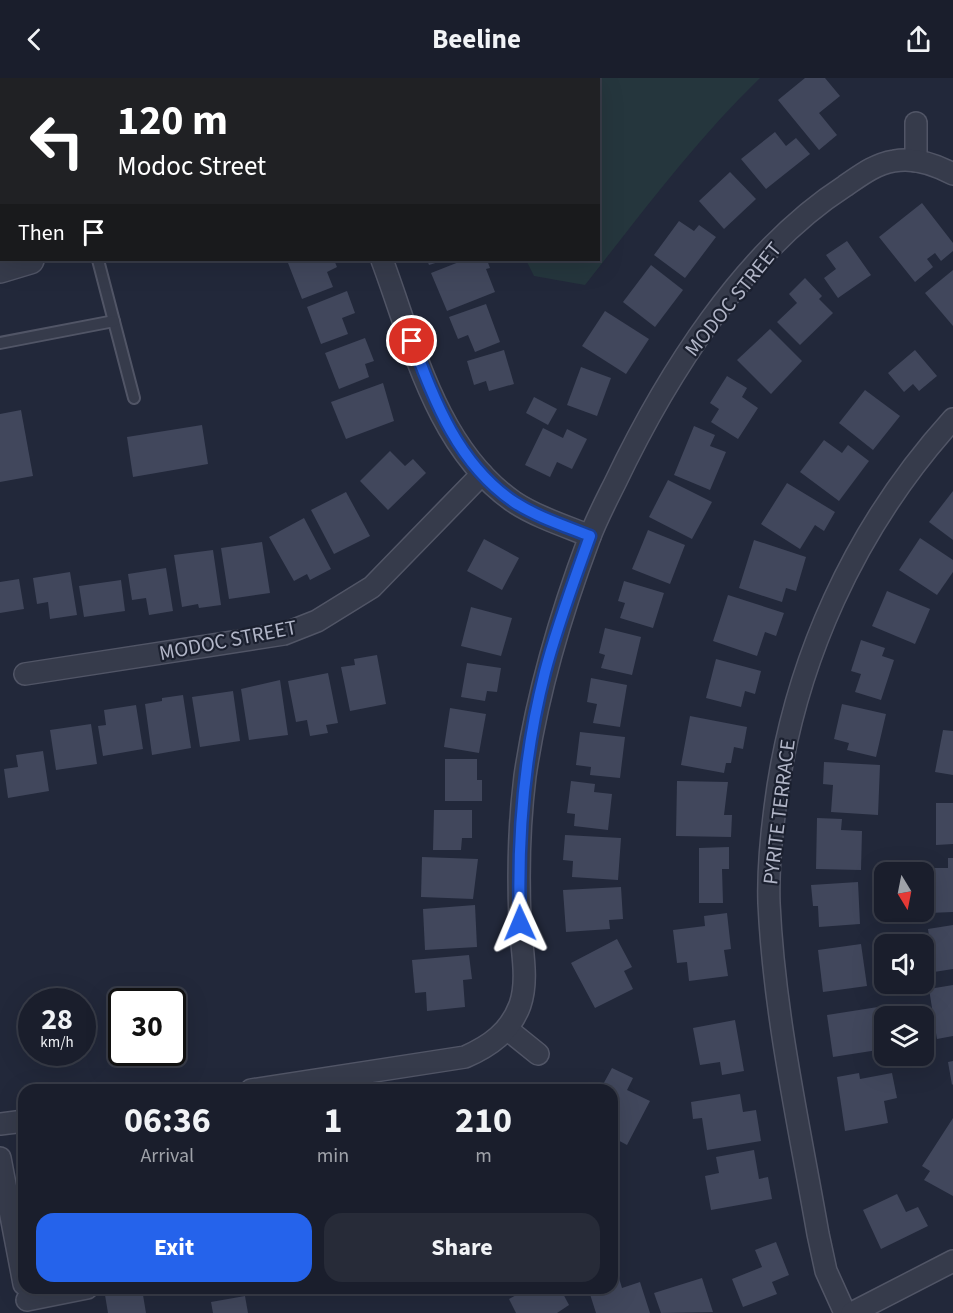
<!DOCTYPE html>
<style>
body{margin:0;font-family:"Source Sans 3",sans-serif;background:#272b38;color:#f1f3f6;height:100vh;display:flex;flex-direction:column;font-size:22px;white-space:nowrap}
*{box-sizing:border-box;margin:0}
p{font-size:20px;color:#9fa2a9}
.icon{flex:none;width:33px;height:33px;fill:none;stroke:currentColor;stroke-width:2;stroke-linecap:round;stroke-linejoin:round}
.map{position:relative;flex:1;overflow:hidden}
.drawer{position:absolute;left:18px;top:1006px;width:600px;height:210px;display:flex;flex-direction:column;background:#1a1e2c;border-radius:18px;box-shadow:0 6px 24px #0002,0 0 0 2px #383c48}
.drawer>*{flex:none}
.hud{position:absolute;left:0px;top:0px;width:600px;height:183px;box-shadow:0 6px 24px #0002,0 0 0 2px #383c48;background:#202124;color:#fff;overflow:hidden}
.needle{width:39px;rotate:170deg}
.tools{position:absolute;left:874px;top:784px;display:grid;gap:12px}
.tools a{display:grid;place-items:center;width:60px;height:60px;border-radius:12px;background:#1a1e2c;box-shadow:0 6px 24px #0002,0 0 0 2px #383c48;font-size:30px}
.speed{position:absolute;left:18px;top:910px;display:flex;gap:12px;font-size:30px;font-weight:700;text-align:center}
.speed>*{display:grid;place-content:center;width:78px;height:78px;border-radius:50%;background:#1a1e2c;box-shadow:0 6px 24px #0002,0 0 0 2px #383c48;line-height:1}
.speed small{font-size:15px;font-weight:400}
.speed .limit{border:3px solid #111;border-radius:9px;background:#fff;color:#111}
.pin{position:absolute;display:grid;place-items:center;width:51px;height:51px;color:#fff;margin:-26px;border:3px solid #fff;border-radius:50%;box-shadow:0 2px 6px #0007}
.me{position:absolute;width:66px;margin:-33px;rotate:359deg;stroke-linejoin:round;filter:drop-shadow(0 0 4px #0008)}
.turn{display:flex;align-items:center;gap:21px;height:126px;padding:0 18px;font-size:27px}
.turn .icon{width:78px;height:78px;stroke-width:2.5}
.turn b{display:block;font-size:42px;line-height:51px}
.then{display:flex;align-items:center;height:57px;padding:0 18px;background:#0003;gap:12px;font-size:22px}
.eta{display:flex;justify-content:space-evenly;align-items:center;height:102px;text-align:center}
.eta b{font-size:36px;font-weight:700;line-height:42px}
.primary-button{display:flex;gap:12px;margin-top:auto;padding:12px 18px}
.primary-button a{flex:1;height:69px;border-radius:18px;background:#2563eb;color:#fff;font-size:24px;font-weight:700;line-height:69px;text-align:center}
.primary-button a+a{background:#272b38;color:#f1f3f6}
header{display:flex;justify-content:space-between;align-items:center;height:78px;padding:0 18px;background:#1a1e2c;font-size:27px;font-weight:700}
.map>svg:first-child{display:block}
.green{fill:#25363d}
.building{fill:#41475c}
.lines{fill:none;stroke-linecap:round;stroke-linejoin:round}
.service-casing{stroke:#515566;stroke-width:14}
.minor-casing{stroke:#515566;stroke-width:24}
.tertiary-casing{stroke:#515566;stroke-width:30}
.service{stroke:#363b4b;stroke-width:10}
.minor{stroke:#363b4b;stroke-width:21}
.tertiary{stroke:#363b4b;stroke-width:27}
.route-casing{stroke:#184099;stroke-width:15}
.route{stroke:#2563eb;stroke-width:10}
.labels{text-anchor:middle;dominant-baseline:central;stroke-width:4.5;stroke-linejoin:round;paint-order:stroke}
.street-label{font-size:21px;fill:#b1b5c7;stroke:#1b202f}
</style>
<header><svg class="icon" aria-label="back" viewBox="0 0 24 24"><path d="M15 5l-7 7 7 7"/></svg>Beeline<svg class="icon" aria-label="share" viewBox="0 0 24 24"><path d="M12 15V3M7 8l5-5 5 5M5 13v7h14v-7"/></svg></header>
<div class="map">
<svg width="953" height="1235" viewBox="0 0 953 1235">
<rect width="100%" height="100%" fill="#22283a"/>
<!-- green -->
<g class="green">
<path d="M0,0h345l-343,2 -2,189z"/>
<path d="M440,0h320c-65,63 -119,136 -175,207l-51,-9 -8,-16h72v-180z"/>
</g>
<!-- building -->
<g class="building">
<path d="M805,0h20l15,18 -21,17 18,22 -18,15 -41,-50z"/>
<path d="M775,54l11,14 10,-8 14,16 -44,35 -25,-30z"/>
<path d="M730,94l26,27 -32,30 -25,-28z"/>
<path d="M922,125l31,40v8l-12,10 -6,-8 -8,6 6,8 -18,15 -36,-45z"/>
<path d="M679,143l15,10 5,-6 17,12 -31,41 -31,-23z"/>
<path d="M847,163l24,34 -33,23 -14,-20 12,-9 -10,-14z"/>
<path d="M297,182h37l3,7 -10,5 6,15 -31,12 -14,-36z"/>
<path d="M427,182h18l-16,5z"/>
<path d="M464,182h23l3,8 -4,1 9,23 -48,19 -16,-38z"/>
<path d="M651,187l32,25 -28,37 -32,-25z"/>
<path d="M953,192v56l-28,-33z"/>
<path d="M805,200l17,18 -3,3 14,14 -33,32 -23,-23 20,-19 -8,-9z"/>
<path d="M347,213l8,22 -13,5 6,16 -27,10 -14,-37z"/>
<path d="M486,226l14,38 -25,10 -7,-17 -10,4 -9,-22z"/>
<path d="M605,233l44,28 -23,35 -44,-28z"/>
<path d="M770,251l32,32 -31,33 -34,-34z"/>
<path d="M365,260l9,23 -9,3 4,13 -30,12 -14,-36z"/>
<path d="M504,272l10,34 -25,7 -3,-10 -12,4 -7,-24z"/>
<path d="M915,272l22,26 -18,15 -6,-7 -9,8 -16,-19z"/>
<path d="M581,289l30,11 -14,38 -30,-11z"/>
<path d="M727,298l20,12 -5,9 16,11 -20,31 -27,-17 8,-13 -9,-6z"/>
<path d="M383,305l11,38 -48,18 -15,-37z"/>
<path d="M865,312l35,26 -27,34 -34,-27z"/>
<path d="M534,319l23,12 -9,16 -22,-12z"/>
<path d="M21,332l12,66 -33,6v-68z"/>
<path d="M202,347l6,39 -75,13 -6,-40z"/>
<path d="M694,348l21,9 -5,11 16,6 -16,38 -36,-15z"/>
<path d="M543,350l20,10 4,-9 20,10 -15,30 -15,-7 -7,15 -25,-12z"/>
<path d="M824,362l18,13 6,-8 21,16 -30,40 -39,-29z"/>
<path d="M390,373l15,15 8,-7 13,14 -38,37 -28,-29z"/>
<path d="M668,402l44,22 -20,37 -43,-22z"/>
<path d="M787,405l48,29 -11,19 -9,-6 -15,24 -39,-25z"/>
<path d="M953,413v49l-24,-18z"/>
<path d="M346,414l24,44 -36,18 -23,-44z"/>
<path d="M304,440l27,51 -21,11 -3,-6 -13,7 -25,-44z"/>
<path d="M648,452l37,15 -15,39 -38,-15z"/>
<path d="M920,460l33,22v12l-16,23 -38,-25z"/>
<path d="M484,461l35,19 -17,32 -35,-19z"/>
<path d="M754,462l52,17 -10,34 -10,-3 -4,14 -43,-14z"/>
<path d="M262,464l8,51 -41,6 -8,-51z"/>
<path d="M213,472l8,55 -22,3 -1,-4 -16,3 -8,-52z"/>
<path d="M166,490l7,43 -24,4 -3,-17 -14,2 -4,-26z"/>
<path d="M70,494l7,43 -27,4 -2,-17 -11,2 -4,-26z"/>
<path d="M19,501l5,30 -24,4v-31z"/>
<path d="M121,502l4,31 -41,6 -5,-31z"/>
<path d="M624,503l40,12 -11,35 -33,-10 5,-15 -7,-2z"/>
<path d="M887,513l43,18 -15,35 -43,-18z"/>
<path d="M728,517l56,18 -8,23 -11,-4 -8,24 -44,-15z"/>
<path d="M471,529l41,11 -11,38 -40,-10z"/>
<path d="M605,550l36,9 -9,38 -31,-7 4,-13 -6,-2z"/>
<path d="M861,562l24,8 -3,8 12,4 -13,40 -26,-8 6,-18 -10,-3z"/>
<path d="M377,577l9,49 -36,7 -9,-44 14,-2 -1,-6z"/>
<path d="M716,581l45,12 -6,23 -10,-3 -4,16 -35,-9z"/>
<path d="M467,585l34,5 -4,24 -10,-1 -2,10 -24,-4z"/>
<path d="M328,595l10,50 -12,2 2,8 -18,3 -3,-16 -11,2 -8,-41z"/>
<path d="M591,600l36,7 -7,42 -27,-4 4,-19 -10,-2z"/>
<path d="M280,602l8,55 -39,5 -8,-51z"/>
<path d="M233,613l7,50 -40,6 -8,-50z"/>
<path d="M183,617l8,53 -39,7 -7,-51 17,-3v-3z"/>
<path d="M842,626l44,10 -10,43 -29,-7 2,-7 -15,-4z"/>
<path d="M136,627l7,44 -40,7 -5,-30 8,-1 -2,-15z"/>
<path d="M450,630l36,6 -7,39 -35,-6z"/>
<path d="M690,638l57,11 -4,22 -9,-2 -3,16h-5l-2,10 -43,-8z"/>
<path d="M91,646l6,40 -41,6 -6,-40z"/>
<path d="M943,652l10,1v44l-18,-3z"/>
<path d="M580,654l45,5 -5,41 -30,-3 1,-8 -15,-2z"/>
<path d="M43,673l6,40 -41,7 -4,-29 14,-2 -2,-12z"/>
<path d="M445,681h32v21h5v21h-37z"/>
<path d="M824,684l56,3 -2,50 -47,-3 2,-27 -10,-1z"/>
<path d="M571,703l24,3 -1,8 18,2 -4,36 -34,-4 1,-12 -8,-1z"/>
<path d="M677,703l51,1 -4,33h8l-1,22 -55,-1z"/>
<path d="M936,725h17v41l-17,1z"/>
<path d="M434,732h38v28h-10l-1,12h-28z"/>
<path d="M817,740l25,1 -1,11 21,1 -1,39 -45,-1z"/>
<path d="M565,757l56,3 -3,42 -46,-3 1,-16 -10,-1z"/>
<path d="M729,769v22h-7l1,34h-24v-55z"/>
<path d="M422,779l56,2 -5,40 -52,-2z"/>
<path d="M948,780h5v54l-24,1 -2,-45h21z"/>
<path d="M858,804l2,42 -41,3 -1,-21h-5l-2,-21z"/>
<path d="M621,809l2,32 -14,1 1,9 -44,3 -3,-42z"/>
<path d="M475,827l2,42 -52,3 -2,-41z"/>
<path d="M727,835l4,36 -7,1 4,26 -39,5 -2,-19 -10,1 -4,-33 32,-4 -1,-10z"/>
<path d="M953,847v44l-19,3 -6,-43z"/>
<path d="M617,861l15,28 -8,4 9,18 -38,19 -24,-45z"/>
<path d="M861,866l6,42 -44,6 -5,-42z"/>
<path d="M469,877l3,24 -9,1 2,27 -38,4 -1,-19 -11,1 -3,-33z"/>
<path d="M953,907v51l-16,3 -8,-50z"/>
<path d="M878,929l6,42 -51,8 -6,-42z"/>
<path d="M735,942l9,51 -22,4 -2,-13 -20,3 -7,-37z"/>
<path d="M953,983v23l-1,1 -4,-23z"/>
<path d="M612,990l21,10 -6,12 23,11 -23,44 -15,-8v-47h-12z"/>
<path d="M859,995l1,6 32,-6 5,25 -13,3 4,22 -43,8 -8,-54z"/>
<path d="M740,1016l3,18 13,-2 5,31 -54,9 -5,-32 -9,1 -2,-17z"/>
<path d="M953,1040v78l-29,-16 6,-9 -8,-5z"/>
<path d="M754,1072l5,29 9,-2 4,22 -61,11 -6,-34 14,-3 -3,-16z"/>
<path d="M897,1116l9,18 12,-5 10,19 -47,23 -18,-39z"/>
<path d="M776,1164l13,33 -17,7 5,12 -34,13 -11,-28 30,-12 -7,-17z"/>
<path d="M619,1200l3,10 18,-6 10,31h-54l-8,-25h24v-8z"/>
<path d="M702,1200l11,34 -52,1 -7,-20z"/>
<path d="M529,1210h31l9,17 -12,8h-41l-7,-14z"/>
<path d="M142,1211l4,24h-38l-3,-18z"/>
<path d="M245,1218l3,17h-35l-2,-11z"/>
</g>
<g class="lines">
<defs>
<g id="service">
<path d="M98,182l36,138"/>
<path d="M0,265l114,-22"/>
</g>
<g id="minor">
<path d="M916,83v-38"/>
<path d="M382,182c31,83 54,188 132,242 23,15 51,24 76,34"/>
<path d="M25,596l259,-40 33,-13 55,-34 110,-113"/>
<path d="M507,951l31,25"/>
<path d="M251,1012l214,-33c25,-11 45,-25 55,-52 9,-26 1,-58 0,-84 -2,-48 -1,-97 5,-145 12,-82 35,-160 64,-237 7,-19 17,-38 26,-56 51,-107 129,-232 230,-297 16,-11 30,-22 49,-25 21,-4 42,4 59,13"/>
<path d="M0,1046l24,-3"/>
<path d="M0,1080l24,126"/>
<path d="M27,1222l60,-12"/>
<path d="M845,1235l-19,-42 -8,-37c-19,-109 -44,-220 -49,-331 -1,-31 2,-64 6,-95 18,-145 80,-281 178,-389"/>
<path d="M852,1235l101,-52"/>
</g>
<g id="tertiary">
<path d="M344,2l1,-2"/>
<path d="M0,191l30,-9"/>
</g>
</defs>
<!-- service casing -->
<use href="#service" class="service-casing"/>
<!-- minor casing -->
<use href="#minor" class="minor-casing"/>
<!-- tertiary casing -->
<use href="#tertiary" class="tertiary-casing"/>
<!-- service -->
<use href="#service" class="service"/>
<!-- minor -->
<use href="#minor" class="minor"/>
<!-- tertiary -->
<use href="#tertiary" class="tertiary"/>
</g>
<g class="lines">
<defs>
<path id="route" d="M412,263c23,61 46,123 102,161 23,15 51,24 76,34 -16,45 -33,90 -45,136 -21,82 -28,166 -25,251"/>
</defs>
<!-- route casing -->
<use href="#route" class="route-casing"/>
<!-- route -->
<use href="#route" class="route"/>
</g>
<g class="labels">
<!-- street labels -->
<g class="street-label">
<text transform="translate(733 221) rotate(-51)">MODOC STREET</text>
<text transform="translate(228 562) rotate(-11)">MODOC STREET</text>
<text transform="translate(779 734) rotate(-83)">PYRITE TERRACE</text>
</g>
</g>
</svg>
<div class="tools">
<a><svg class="needle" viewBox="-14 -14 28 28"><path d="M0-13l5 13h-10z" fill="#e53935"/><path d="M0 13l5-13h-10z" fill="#9fa2a9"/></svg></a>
<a><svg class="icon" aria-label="sound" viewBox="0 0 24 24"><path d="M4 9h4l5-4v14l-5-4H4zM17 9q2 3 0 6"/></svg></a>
<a><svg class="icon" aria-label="layers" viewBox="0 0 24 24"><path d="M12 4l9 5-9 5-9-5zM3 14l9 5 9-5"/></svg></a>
</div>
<div class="speed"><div>28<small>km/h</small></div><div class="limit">30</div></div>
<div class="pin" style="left:412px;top:263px;background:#d93025"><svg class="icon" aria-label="arrive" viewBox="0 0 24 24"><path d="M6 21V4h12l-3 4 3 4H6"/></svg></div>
<svg class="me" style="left:520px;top:845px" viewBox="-20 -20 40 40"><path d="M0-17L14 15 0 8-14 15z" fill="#2563eb" stroke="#fff" stroke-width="4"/></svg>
<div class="hud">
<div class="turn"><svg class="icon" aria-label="left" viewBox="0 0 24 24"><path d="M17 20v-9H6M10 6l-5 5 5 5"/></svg><div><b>120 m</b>Modoc Street</div></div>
<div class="then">Then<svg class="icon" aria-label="arrive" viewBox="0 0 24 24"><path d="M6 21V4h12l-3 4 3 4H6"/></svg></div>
</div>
<section class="drawer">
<div class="eta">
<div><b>06:36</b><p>Arrival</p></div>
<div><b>1</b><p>min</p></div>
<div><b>210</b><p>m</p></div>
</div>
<div class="primary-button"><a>Exit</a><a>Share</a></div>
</section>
</div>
